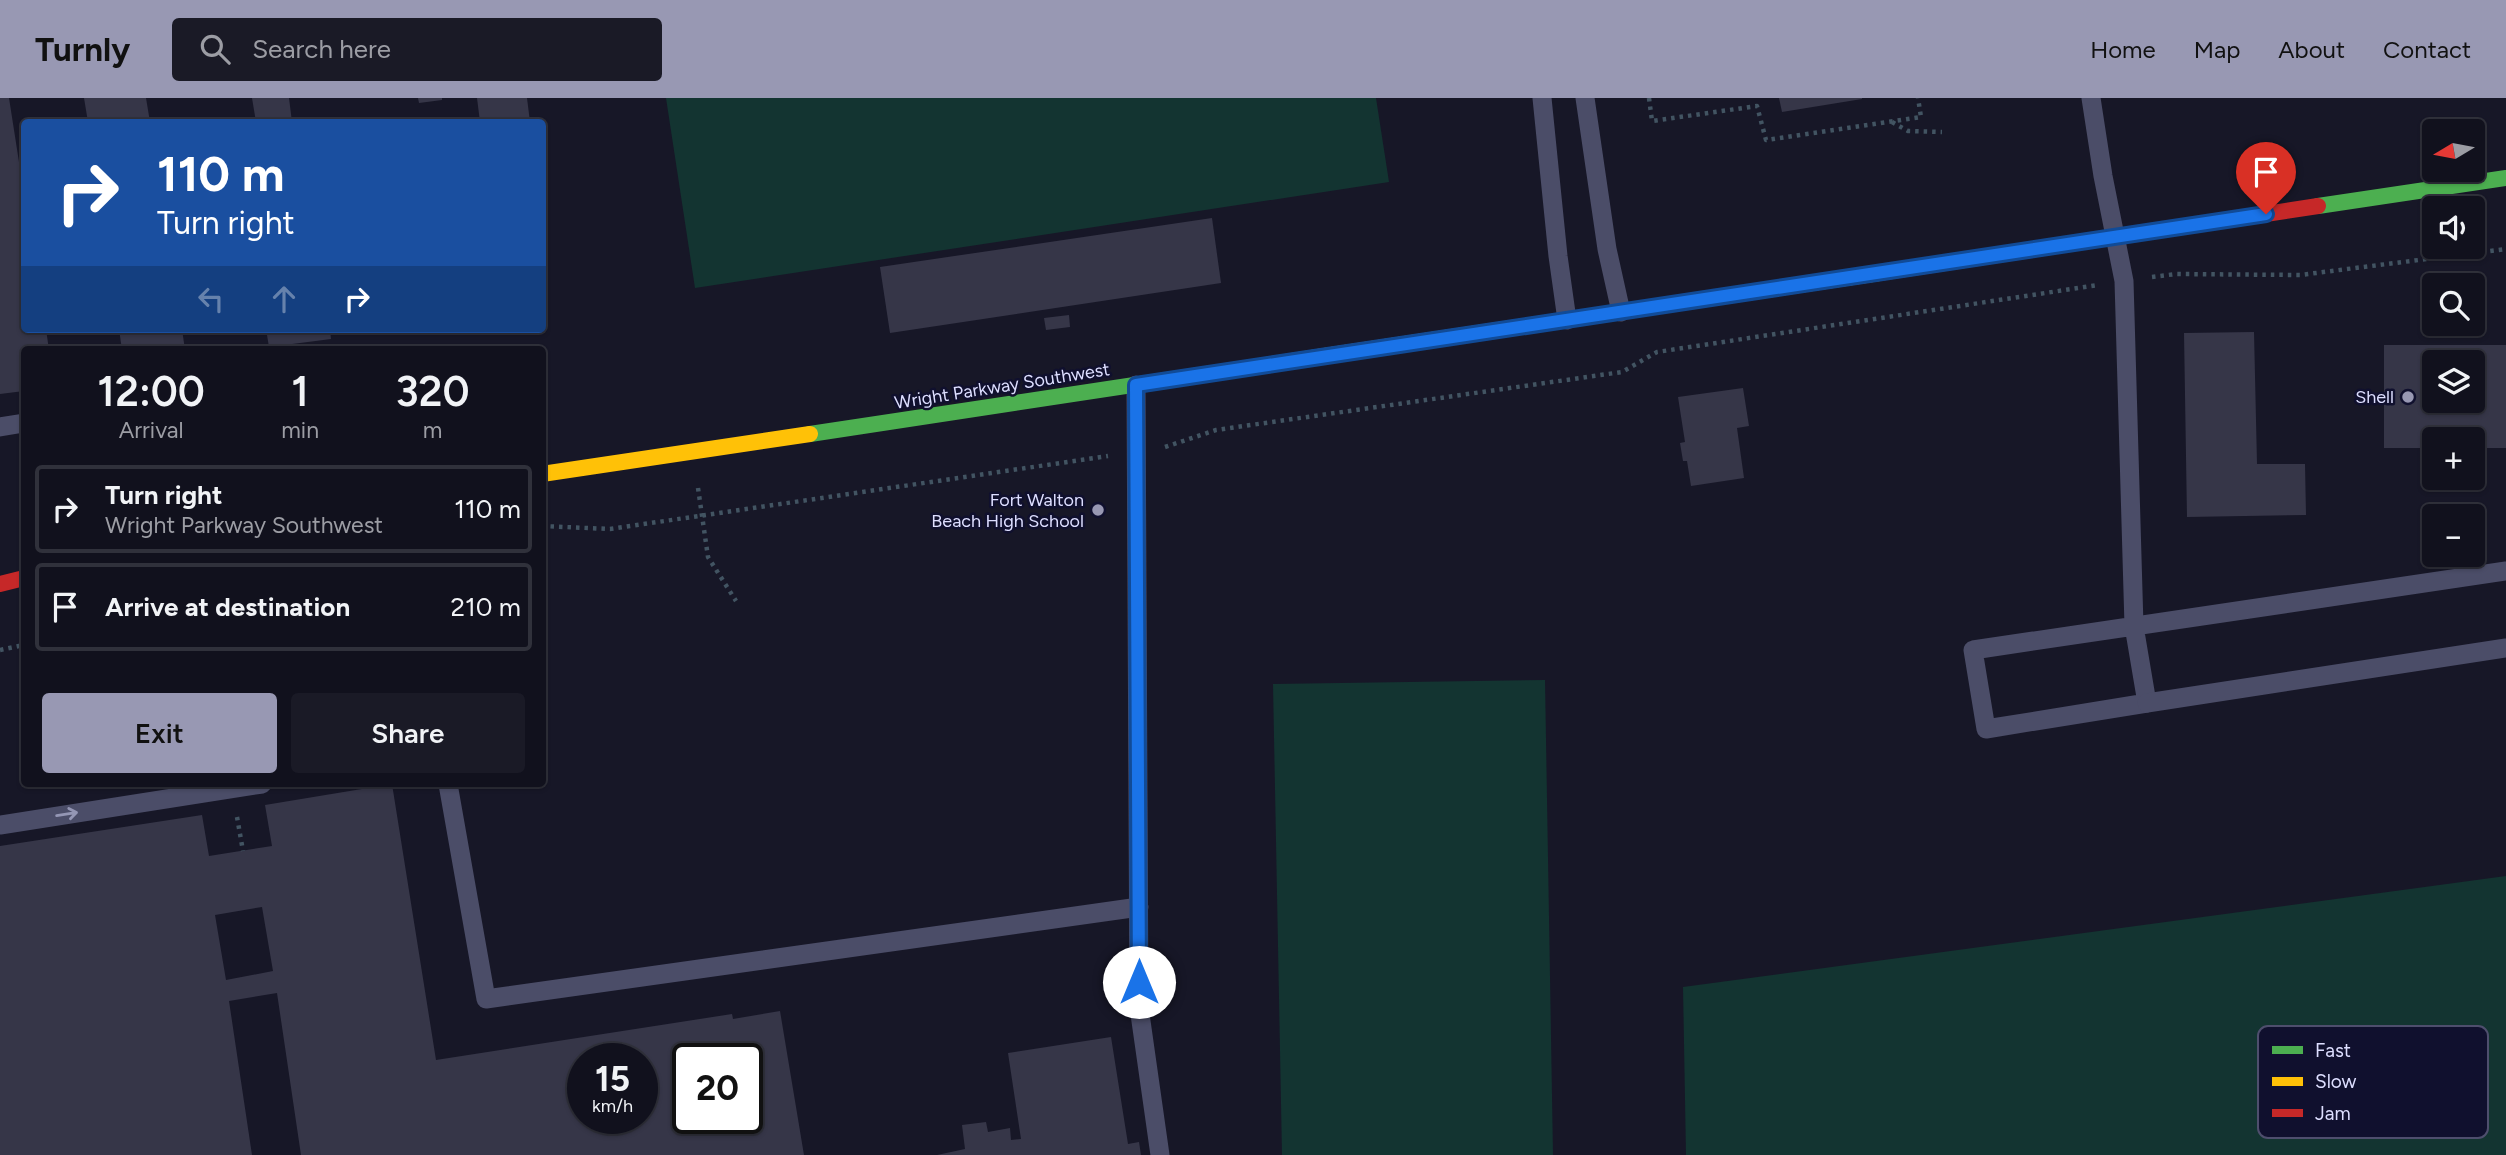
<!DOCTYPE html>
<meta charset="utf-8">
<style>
body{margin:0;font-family:Figtree,sans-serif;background:#1a1a26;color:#f1f3f6;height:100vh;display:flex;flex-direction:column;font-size:26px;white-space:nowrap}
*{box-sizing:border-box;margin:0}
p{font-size:23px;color:#9c9da4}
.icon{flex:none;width:38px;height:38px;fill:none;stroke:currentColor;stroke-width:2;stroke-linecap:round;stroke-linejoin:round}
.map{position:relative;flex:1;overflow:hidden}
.sheet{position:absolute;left:21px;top:248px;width:525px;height:441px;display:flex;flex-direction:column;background:#11111d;border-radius:7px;box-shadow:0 2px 5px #0004,0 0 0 2px #30313b}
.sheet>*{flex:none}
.top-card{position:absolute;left:21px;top:21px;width:525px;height:214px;border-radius:7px;box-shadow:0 2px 5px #0004,0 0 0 2px #30313b;background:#1a4fa0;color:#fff;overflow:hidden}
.needle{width:46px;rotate:260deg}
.controls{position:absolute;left:2422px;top:21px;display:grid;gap:14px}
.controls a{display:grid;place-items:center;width:63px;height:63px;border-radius:7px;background:#11111d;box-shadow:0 2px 5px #0004,0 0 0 2px #30313b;font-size:35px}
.speed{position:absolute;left:567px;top:945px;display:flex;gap:14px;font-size:35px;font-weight:700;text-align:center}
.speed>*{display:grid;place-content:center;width:91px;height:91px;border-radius:50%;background:#11111d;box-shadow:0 2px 5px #0004,0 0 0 2px #30313b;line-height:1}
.speed small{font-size:18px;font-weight:400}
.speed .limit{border:4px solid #111;border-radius:10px;background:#fff;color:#111}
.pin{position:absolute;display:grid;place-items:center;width:60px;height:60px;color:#fff;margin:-72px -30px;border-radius:50% 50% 50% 0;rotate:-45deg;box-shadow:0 0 7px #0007}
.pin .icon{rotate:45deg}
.me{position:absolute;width:77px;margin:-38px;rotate:0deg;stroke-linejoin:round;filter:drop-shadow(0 0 5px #0008)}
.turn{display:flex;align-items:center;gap:24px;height:147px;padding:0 21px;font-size:32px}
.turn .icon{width:91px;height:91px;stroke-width:2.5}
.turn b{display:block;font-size:49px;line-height:60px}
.lanes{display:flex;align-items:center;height:66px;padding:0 21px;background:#0003;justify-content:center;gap:35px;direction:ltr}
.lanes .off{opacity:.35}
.eta{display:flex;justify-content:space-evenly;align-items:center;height:119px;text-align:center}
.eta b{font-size:42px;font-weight:600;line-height:49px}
.primary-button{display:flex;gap:14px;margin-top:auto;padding:14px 21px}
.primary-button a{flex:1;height:80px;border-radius:7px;background:#9898b3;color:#111;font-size:28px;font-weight:600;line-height:80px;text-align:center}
.primary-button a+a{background:#1a1a26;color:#f1f3f6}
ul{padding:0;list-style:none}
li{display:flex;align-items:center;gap:21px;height:88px;margin:0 14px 10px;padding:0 7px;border:4px solid #30313b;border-radius:7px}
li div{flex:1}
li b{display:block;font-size:26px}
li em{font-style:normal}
header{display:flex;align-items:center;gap:42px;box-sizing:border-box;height:98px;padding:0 35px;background:#9898b3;color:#111}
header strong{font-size:33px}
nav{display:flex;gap:38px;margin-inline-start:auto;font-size:24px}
.search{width:490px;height:63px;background:#1a1a26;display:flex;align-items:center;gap:18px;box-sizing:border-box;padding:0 24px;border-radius:7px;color:#9c9da4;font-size:26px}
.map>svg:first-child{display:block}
.green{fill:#133431}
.building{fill:#363648;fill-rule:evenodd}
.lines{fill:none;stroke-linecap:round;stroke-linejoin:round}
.path{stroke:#425462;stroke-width:4.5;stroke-dasharray:3.5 5;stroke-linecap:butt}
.lane{stroke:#4b4d68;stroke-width:19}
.fast{stroke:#4caf50;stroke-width:16}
.slow{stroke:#ffc107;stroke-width:16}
.jam{stroke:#c62828;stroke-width:16}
.oneway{stroke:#9496b4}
.route-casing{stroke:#114b97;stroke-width:18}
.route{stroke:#1a73e8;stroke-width:12}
.poi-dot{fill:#9898b3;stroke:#10102e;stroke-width:2.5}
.labels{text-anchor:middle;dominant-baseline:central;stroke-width:5;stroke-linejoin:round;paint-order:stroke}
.street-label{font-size:18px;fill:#dddeff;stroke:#10102e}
.poi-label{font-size:18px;fill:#dddeff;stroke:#10102e;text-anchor:end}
.key{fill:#10102e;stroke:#4e4e6d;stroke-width:2}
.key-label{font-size:19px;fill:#dddeff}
</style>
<header>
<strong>Turnly</strong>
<div class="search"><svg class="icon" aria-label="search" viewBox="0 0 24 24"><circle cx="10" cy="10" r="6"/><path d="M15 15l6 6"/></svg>Search here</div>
<nav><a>Home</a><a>Map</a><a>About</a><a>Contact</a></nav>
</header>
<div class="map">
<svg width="2506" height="1057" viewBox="0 0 2506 1057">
<rect width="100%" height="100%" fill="#171727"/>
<!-- green -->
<g class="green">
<path d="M666,0h710l13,84 -694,106z"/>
<path d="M1545,582l8,475h-271l-9,-471z"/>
<path d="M2506,778v279h-820l-3,-168z"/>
</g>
<!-- building -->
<g class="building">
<path d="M0,0h9l15,96v135h22l3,21h-25v41l-24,3z"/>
<path d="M84,0h62l4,24h-62z"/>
<path d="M252,0h37l3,24h-36z"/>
<path d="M418,0h24v2l-23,3z"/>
<path d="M477,0h50l3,24h-50z"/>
<path d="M1779,0h83v1l-80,13z"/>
<path d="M1212,120l9,65 -331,50 -10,-66z"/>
<path d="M542,125l6,28 -6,1z"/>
<path d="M1069,217l1,12 -24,3 -2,-12z"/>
<path d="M119,231h63l3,21h-63z"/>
<path d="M266,231h64l1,10 -62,8z"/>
<path d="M2254,234l3,132h48l1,51 -119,2 -3,-184z"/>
<path d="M2384,247h122v103h-33v-9h-39v9h-50zM2434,264h39v39h-39z"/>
<path d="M1743,290l6,38 -12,2 7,50 -53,8 -4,-25h-4l-3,-18 5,-1 -7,-45z"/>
<path d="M392,686l44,276 296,-46 1,5 47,-8 24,144h-503l-24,-162 -48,8 23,154h-252v-309l202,-31 7,41 63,-10 -7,-41zM262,809l11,64 -47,9 -11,-65zM583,961h59v59h-59zM688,961h59v59h-59z"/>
<path d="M1111,939l17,107 11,-2 2,13h-204l28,-6 -3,-24 24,-3 2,10 22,-4 1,12 10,-1 -13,-86z"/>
</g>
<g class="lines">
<!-- path -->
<g class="path">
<path d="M1649,0l3,23 105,-15 9,34 155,-23 -3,-19"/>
<path d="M1892,24l16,9 34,1"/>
<path d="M2152,179l24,-3 124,1 206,-26"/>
<path d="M1165,349l51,-17 406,-58 35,-20 441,-67"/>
<path d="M698,390l10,69 28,44"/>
<path d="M542,428l68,3 498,-73"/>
<path d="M0,552l24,-5"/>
<path d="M237,719l6,34"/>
</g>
<!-- lane -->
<g class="lane">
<path d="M1542,0l16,158 9,64"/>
<path d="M1585,0l22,151 14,63"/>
<path d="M2091,0l12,78 21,105 10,345 13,77 -161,26 -13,-79 533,-79"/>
<path d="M1136,287l3,622 21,148"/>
<path d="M0,329l24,-4"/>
<path d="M2147,605l359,-55"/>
<path d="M448,686l38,215 653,-92"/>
<path d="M0,727l262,-41"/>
</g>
<!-- fast -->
<g class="fast">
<path d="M2318,108l188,-28"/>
<path d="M810,336l508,-77"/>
</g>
<!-- slow -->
<g class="slow">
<path d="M1318,259l561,-84"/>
<path d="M542,376l268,-40"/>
</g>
<!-- jam -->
<g class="jam">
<path d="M1879,175l439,-67"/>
<path d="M0,486l24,-6"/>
</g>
</g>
<!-- one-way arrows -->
<defs><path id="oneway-shaft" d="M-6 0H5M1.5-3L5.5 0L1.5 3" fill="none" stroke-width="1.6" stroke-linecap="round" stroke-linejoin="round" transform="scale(1.75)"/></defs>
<use class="oneway" href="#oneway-shaft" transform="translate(67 716) rotate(-9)"/>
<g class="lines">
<defs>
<path id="route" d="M1139,884l-3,-597 1130,-171"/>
</defs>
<!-- route casing -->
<use href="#route" class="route-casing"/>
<!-- route -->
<use href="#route" class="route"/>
</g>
<!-- markers -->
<g class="poi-dot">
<circle cx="2408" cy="299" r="7"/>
<circle cx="1098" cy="412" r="7"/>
</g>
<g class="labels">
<!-- street labels -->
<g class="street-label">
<text transform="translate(1002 288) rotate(-9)">Wright Parkway Southwest</text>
</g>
<!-- poi labels -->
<g class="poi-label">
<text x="2394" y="299">Shell</text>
<text x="1084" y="402">Fort Walton<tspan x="1084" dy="21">Beach High School</tspan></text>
</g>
</g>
<!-- legend -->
<rect x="2258" y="928" width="230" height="112" rx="10" class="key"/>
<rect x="2272" y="948" width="31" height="8" fill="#4caf50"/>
<rect x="2272" y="979" width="31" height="9" fill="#ffc107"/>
<rect x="2272" y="1011" width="31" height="8" fill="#c62828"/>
<g class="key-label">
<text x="2315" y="959">Fast</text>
<text x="2315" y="990">Slow</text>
<text x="2315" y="1022">Jam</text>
</g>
</svg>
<div class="controls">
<a><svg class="needle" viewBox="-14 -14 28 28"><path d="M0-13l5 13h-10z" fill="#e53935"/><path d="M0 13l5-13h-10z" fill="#9c9da4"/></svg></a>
<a><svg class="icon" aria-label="sound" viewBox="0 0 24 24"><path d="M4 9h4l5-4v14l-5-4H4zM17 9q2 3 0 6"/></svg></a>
<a><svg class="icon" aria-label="search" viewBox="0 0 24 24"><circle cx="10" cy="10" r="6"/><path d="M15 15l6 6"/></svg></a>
<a><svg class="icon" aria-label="layers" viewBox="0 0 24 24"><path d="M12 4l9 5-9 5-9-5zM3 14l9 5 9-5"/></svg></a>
<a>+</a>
<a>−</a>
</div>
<div class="speed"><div>15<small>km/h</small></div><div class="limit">20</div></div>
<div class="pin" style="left:2266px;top:116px;background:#d93025"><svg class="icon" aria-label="arrive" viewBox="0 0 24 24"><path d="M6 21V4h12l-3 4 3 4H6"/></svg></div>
<svg class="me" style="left:1139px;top:884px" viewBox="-20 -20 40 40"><circle r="19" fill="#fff"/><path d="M0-13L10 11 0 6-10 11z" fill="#1a73e8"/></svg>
<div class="top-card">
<div class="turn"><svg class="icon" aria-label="right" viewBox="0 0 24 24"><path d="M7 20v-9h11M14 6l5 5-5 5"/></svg><div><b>110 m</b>Turn right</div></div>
<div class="lanes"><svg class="icon off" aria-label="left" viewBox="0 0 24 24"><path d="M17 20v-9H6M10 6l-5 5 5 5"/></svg><svg class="icon off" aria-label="ahead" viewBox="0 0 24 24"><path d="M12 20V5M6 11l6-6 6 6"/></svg><svg class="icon" aria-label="right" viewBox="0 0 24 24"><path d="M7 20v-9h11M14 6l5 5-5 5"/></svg></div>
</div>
<section class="sheet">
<div class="eta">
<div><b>12:00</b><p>Arrival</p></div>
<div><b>1</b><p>min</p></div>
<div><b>320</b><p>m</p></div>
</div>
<ul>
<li><svg class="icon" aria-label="right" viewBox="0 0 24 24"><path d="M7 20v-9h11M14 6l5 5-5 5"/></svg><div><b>Turn right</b><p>Wright Parkway Southwest</p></div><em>110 m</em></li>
<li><svg class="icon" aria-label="arrive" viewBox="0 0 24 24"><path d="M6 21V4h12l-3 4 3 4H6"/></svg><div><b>Arrive at destination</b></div><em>210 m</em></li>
</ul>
<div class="primary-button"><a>Exit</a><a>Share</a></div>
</section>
</div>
